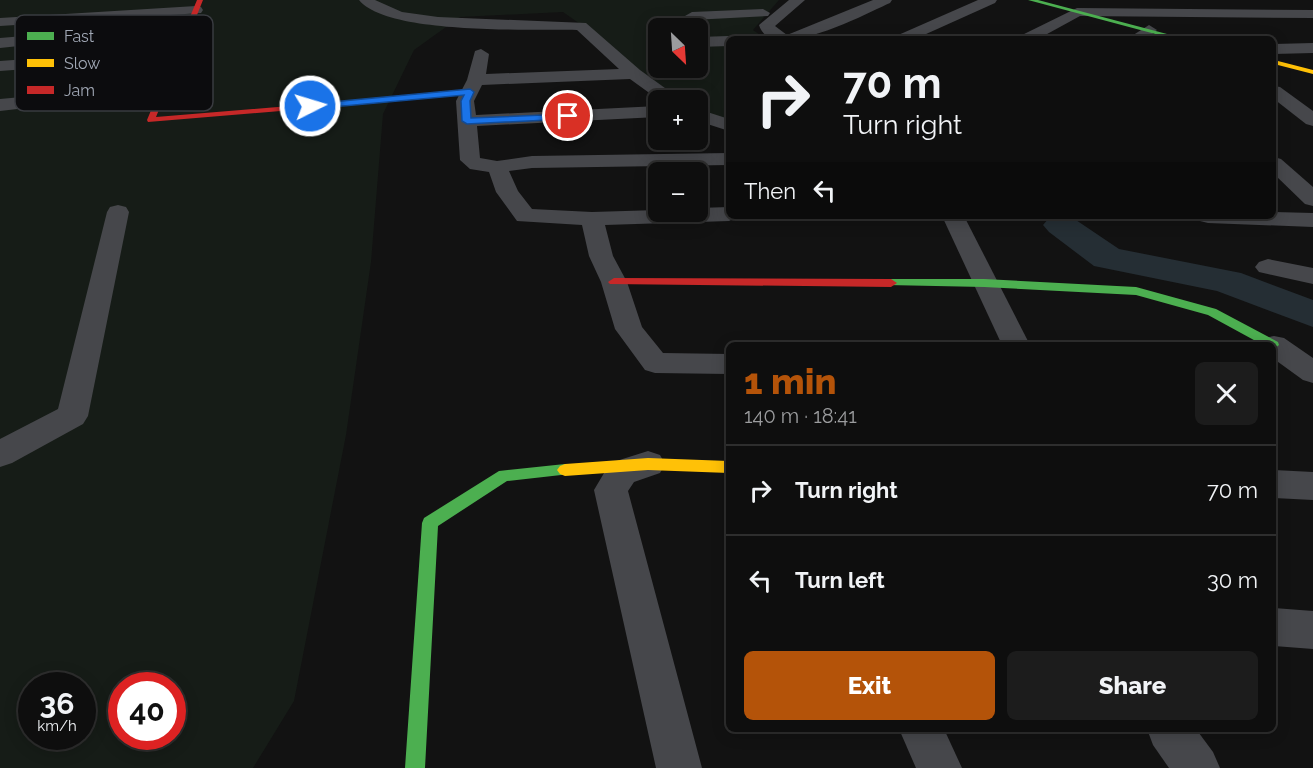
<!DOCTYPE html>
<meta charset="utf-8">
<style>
body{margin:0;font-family:Raleway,sans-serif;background:#1c1c1c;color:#f1f3f6;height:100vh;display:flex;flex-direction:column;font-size:22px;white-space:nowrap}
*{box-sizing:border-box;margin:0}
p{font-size:20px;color:#9b9c9e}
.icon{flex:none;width:33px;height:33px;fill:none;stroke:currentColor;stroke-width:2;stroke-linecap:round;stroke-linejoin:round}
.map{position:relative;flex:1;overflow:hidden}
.details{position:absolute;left:726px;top:342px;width:550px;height:390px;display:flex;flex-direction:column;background:#0e0e0e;border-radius:9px;box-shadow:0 3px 15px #0003,0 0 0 2px #2e2e2e}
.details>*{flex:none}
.top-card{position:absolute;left:726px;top:36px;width:550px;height:183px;border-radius:9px;box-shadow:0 3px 15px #0003,0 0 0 2px #2e2e2e;background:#0e0e0e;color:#f1f3f6;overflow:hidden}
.needle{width:39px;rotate:155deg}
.tools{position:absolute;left:648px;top:18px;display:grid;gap:12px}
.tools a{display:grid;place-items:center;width:60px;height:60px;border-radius:9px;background:#0e0e0e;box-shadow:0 3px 15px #0003,0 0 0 2px #2e2e2e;font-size:30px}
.speed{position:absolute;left:18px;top:672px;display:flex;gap:12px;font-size:30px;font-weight:700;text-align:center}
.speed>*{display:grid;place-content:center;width:78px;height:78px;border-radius:50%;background:#0e0e0e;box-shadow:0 3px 15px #0003,0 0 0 2px #2e2e2e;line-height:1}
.speed small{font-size:15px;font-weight:400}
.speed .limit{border:9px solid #d22;background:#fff;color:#111}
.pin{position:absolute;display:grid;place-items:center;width:51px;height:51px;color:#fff;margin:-26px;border:3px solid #fff;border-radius:50%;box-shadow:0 2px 6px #0007}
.me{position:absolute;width:66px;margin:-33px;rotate:85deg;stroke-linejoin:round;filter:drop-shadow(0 0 4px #0008)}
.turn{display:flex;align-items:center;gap:21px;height:126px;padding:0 18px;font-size:27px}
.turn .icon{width:78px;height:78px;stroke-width:2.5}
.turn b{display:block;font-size:42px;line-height:51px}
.then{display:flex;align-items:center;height:57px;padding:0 18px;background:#0003;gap:12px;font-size:22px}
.round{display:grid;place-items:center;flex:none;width:63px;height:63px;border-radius:9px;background:#1c1c1c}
.overview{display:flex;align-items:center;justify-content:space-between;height:102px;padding:0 18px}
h1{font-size:36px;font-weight:800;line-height:45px;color:#b45309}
.cta{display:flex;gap:12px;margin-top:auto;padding:12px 18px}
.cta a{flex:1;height:69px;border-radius:9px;background:#b45309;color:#fff;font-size:24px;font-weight:800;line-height:69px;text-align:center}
.cta a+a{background:#1c1c1c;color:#f1f3f6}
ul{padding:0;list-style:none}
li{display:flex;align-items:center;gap:18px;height:90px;padding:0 18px;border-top:2px solid #2e2e2e}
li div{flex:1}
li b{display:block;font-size:22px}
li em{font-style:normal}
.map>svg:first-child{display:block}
.green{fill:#161c17;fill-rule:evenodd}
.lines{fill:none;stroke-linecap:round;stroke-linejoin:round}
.river{fill:#252e34;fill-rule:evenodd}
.street{fill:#46474b;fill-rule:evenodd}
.fast{fill:#4caf50;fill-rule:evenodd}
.slow{fill:#ffc107;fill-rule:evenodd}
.jam{fill:#c62828;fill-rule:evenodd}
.route{fill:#1a73e8;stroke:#114b97;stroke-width:1.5}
.key{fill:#0c0c0e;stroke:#393b40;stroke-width:1.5}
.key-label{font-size:16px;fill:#a1a8b5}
</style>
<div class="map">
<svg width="1313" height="768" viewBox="0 0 1313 768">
<rect width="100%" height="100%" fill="#121212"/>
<!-- green -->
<path class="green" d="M0,0h779l-26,30 13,9h-37v87l-31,-11v-15h-26l-59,-53 -50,-35 -103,5 -46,33 -31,64 -12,148 -25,173 -52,266 -41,67h-253zM658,28h40v40h-40zM32,686h50v50h-50zM122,686h50v50h-50z"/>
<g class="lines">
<!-- river -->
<path class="river" d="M1055,216l18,2 46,31 122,24 72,27v27l-96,-36 -123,-25 -45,-34 -6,-7 6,-7z"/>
<!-- street -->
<g class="street">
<path d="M359,0h16l27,12 36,5 148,6 54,47 36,26 3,4h-20l-29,-21 -148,6 -8,16 2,14 182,-9v11l-181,9 3,32 17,3 35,-5 197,-3v12l-197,3 -23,3 9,20 14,18 60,3 66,-2v2h40v-4l31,-1v9h10l-10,5 -124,4 8,31 14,26 15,45 21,26 66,1v20l-74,-1 -10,-3 -30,-41 -14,-47 -12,-26 -7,-31 -65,-4 -21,-29 -7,-20 -19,-3 -10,-9 -4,-59 11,-21 8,-29 6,-2 8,5 -3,20 133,-5 -42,-39c-46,-1 -190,5 -218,-30z"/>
<path d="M789,0h16l-30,26 12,9 86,-35h19l-2,3c-23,10 -119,62 -131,22z"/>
<path d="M978,0h19l-2,3 -80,36h-21l2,-3z"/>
<path d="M196,6l5,1 2,3 -2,3 -201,13v-8z"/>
<path d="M1077,8l236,2v8l-233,-2 -42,23h-20l2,-3z"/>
<path d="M763,9l7,4 -2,3 -76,4 -7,-4 7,-4z"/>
<path d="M1149,25l8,5 -11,9h-19z"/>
<path d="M60,33l8,5 -2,3 -66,7v-10z"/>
<path d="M729,36l6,3h-6v7l-31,1v-10z"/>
<path d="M1313,43v10l-39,1v-10z"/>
<path d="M41,58l48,14 3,4 -14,26 -78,9v-12l65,-6 8,-15 -33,-10 -40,3v-10z"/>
<path d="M1274,86l6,1 33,24v15l-7,-2 -32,-25z"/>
<path d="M698,109l31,10v12l-31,-10z"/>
<path d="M1274,157l7,2 32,28v19l-8,-2 -31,-30z"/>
<path d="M118,205l8,2 3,5 -41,204 -5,8 -71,39 -12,4v-28l58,-30 49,-197 3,-5z"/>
<path d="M1274,212l39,1v14l-105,-4 -8,-2 -3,-5h77z"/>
<path d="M942,216h22l66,129h-28z"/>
<path d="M1268,259l45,9v16l-54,-12 -4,-5 4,-5z"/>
<path d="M1274,336l10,2 29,20v25l-10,-3 -29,-21v-14h-14l4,-7z"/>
<path d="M648,451l12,4 5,9 -5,9 -26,9 -6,9 74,277h-46l-62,-278 16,-27z"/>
<path d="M1274,470l39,2v28l-39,-2z"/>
<path d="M1274,608l39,3v38l-39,-3z"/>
<path d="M899,729h45l18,39h-46z"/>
<path d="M1147,729h49l17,23 7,16h-51l-16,-23z"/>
</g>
<!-- fast -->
<g class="fast">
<path d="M1028,0h10l148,39h-12z"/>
<path d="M470,90l4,2 -1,2 -136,12 -4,-2 4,-2z"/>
<path d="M891,279h93l152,8 80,22 62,33 1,3 -5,4v-4h-11l-55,-30 -72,-20 -152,-8 -97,-2 -2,-2z"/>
<path d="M565,464l5,2 3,4 -3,4 -63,7 -69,45 -13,242h-20l17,-245 2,-5 75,-47z"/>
</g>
<!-- slow -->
<g class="slow">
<path d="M1274,60l39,10v4l-39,-10z"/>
<path d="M648,458l81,3v12l-81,-3 -83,6 -5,-2 -3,-4 3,-4 5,-2z"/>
</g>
<!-- jam -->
<g class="jam">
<path d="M197,0h6l-47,117 181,-15 4,2 -1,2 -192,16 -1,-2z"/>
<path d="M614,278l277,1 6,4 -6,4 -281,-3 -2,-2z"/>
</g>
</g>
<!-- route -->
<path class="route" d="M470,89l4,3 -4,9 1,17 97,-4 4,2 -4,3 -101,5 -5,-3 -1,-20 3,-6 -154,14 -4,-3 4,-2z"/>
<!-- legend -->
<rect x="15" y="15" width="198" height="96" rx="9" class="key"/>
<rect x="27" y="32" width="27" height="8" fill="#4caf50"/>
<rect x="27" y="59" width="27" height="8" fill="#ffc107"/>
<rect x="27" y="86" width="27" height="8" fill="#c62828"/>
<g class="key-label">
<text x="64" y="42">Fast</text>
<text x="64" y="69">Slow</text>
<text x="64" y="96">Jam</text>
</g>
</svg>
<div class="tools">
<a><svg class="needle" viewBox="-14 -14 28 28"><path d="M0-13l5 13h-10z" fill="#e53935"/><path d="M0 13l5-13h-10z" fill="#9b9c9e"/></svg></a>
<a>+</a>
<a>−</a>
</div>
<div class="speed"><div>36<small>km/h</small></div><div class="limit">40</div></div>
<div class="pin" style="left:568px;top:116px;background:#d93025"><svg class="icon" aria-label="arrive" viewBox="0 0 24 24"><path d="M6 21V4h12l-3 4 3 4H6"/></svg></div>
<svg class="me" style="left:310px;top:106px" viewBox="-20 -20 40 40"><circle r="17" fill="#1a73e8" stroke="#fff" stroke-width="3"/><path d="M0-11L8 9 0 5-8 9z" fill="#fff"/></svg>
<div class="top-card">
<div class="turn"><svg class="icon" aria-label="right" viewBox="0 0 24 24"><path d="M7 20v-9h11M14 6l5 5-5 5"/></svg><div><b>70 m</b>Turn right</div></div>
<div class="then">Then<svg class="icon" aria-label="left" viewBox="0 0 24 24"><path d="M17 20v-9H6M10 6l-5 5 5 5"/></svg></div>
</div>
<section class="details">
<div class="overview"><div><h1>1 min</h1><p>140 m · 18:41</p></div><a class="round"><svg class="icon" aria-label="close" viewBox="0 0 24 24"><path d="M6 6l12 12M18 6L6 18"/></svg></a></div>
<ul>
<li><svg class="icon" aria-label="right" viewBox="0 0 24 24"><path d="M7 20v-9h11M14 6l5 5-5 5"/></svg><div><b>Turn right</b></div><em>70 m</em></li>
<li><svg class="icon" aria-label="left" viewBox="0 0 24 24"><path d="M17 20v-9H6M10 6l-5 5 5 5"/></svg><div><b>Turn left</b></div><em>30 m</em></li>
</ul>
<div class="cta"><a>Exit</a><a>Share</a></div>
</section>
</div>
